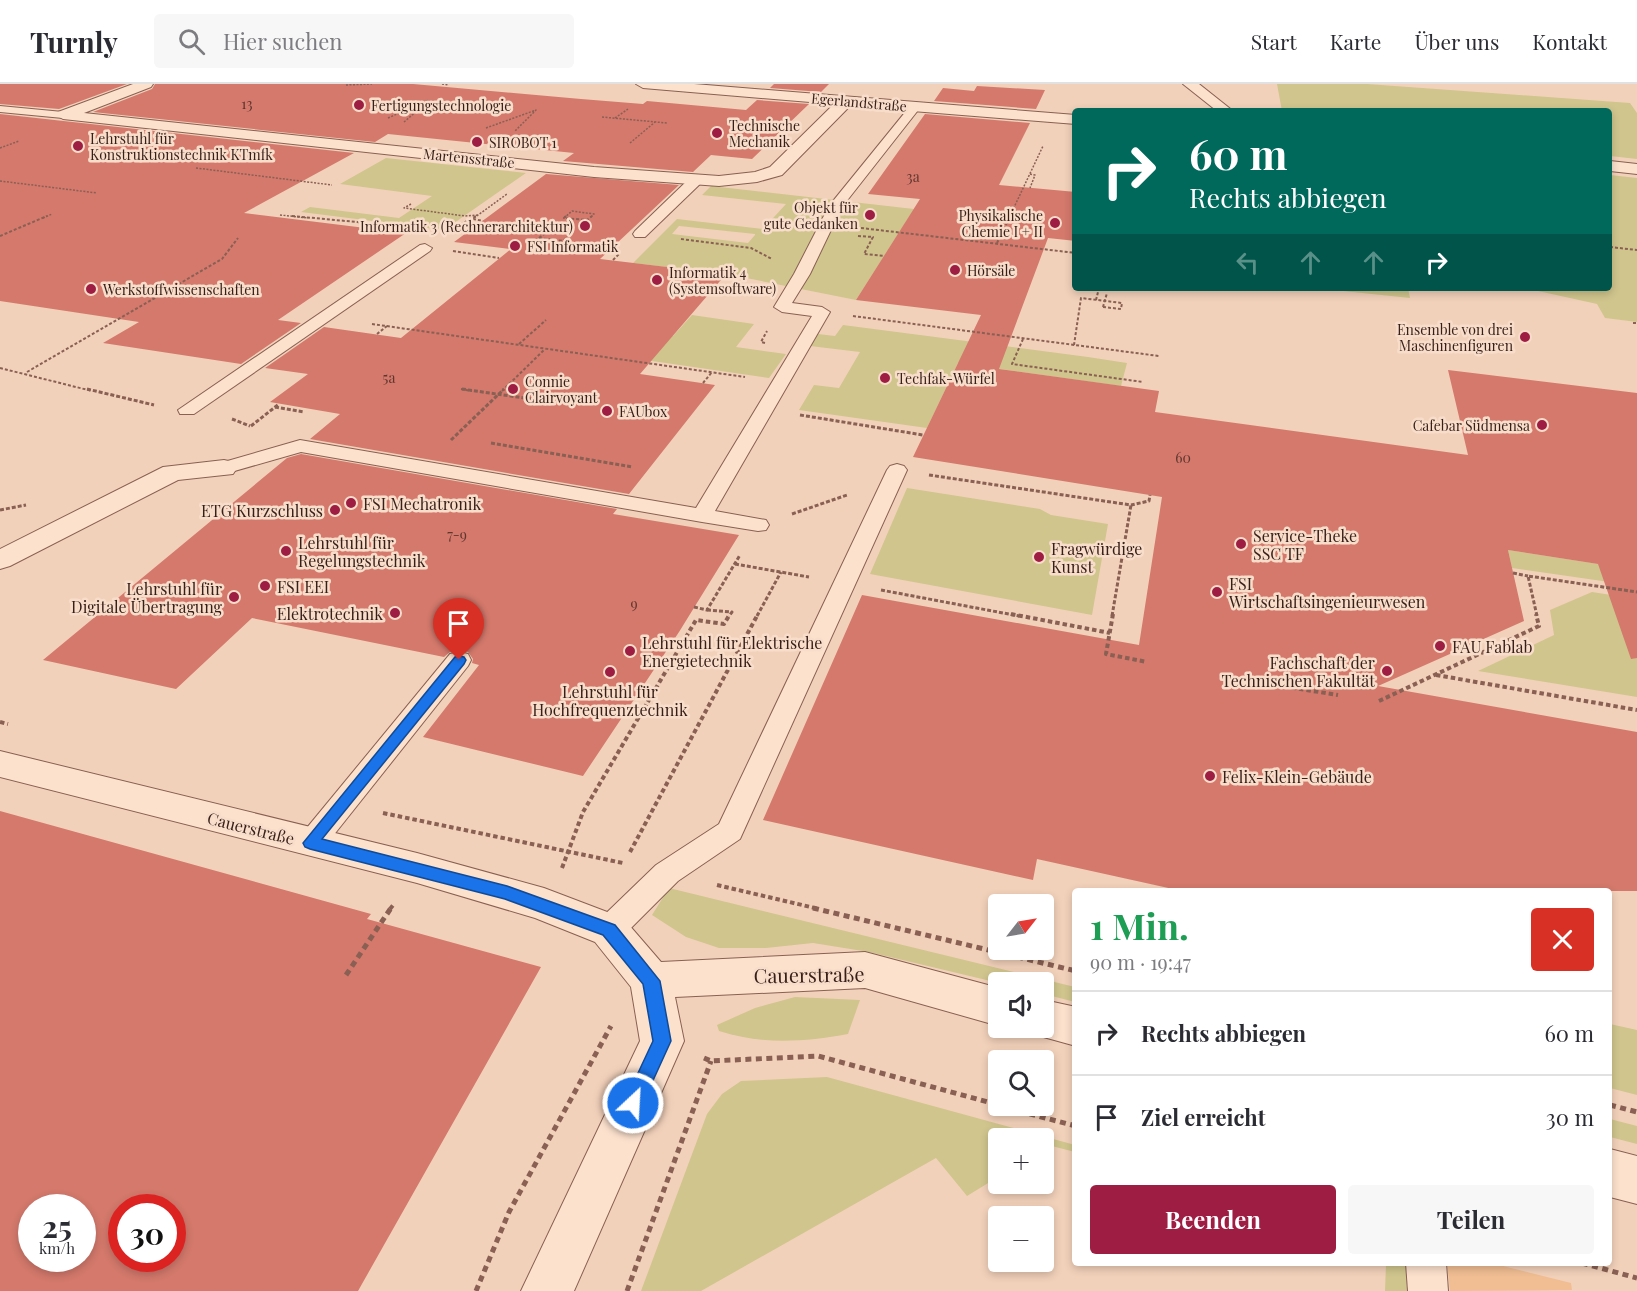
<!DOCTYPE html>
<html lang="de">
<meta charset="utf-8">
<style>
body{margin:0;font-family:"Playfair Display",serif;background:#f7f7f7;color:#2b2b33;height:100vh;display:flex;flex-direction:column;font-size:22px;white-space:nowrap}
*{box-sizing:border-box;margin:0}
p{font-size:20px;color:#7c7c81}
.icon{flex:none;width:33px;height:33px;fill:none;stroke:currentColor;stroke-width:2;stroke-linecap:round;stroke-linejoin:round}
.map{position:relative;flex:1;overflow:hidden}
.panel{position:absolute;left:1072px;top:804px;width:540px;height:378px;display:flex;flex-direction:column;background:#fff;border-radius:6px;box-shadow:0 3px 9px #0003}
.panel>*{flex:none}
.guide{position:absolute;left:1072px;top:24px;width:540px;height:183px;border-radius:6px;box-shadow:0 3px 9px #0003;background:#00695c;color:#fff;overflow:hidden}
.needle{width:39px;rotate:59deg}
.controls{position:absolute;left:988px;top:810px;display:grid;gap:12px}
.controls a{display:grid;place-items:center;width:66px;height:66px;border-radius:6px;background:#fff;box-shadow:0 3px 9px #0003;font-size:30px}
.speed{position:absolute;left:18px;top:1110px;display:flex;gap:12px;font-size:30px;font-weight:700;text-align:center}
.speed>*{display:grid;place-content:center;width:78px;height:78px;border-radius:50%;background:#fff;box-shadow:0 3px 9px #0003;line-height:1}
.speed small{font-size:15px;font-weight:400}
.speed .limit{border:9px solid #d22;background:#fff;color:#111}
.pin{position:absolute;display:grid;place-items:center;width:51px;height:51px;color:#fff;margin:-62px -26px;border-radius:50% 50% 50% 0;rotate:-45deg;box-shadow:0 0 6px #0007}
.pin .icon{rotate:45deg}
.me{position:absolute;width:66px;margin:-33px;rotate:25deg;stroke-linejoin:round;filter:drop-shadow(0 0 4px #0008)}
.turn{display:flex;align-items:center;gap:21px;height:126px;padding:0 18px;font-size:27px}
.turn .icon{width:78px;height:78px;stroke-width:2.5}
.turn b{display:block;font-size:42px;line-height:51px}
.lanes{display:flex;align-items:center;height:57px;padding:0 18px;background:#0003;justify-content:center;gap:30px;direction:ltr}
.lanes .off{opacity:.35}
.round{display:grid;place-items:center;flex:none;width:63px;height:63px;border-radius:6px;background:#f7f7f7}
.overview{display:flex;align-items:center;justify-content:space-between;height:102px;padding:0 18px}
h1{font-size:36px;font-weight:700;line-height:45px;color:#1e9e55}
.action{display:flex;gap:12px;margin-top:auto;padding:12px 18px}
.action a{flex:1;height:69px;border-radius:6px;background:#9e1d42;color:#fff;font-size:24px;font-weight:700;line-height:69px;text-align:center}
.action a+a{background:#f7f7f7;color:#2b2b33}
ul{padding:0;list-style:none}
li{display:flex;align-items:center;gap:18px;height:84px;padding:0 18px;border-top:2px solid #e1e1e2}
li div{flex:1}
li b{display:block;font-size:22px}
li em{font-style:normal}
header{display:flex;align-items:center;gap:36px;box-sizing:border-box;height:84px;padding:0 30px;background:#fff;border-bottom:2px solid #e1e1e2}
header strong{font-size:28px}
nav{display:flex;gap:33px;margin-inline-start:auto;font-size:21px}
.search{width:420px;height:54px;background:#f7f7f7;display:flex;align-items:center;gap:15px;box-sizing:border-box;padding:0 21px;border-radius:6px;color:#7c7c81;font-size:22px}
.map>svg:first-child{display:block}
.green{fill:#d0c58d;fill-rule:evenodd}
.sand{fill:#f1be93}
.building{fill:#d4796c;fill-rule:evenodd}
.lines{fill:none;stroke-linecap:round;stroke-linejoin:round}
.service-casing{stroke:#896053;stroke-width:2}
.minor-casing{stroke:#896053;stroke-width:2}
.path-far4{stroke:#896053;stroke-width:1.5;stroke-dasharray:2 1.5;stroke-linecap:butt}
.path-far3{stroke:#896053;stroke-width:2;stroke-dasharray:3 2;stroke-linecap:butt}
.path-far2{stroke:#896053;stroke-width:3;stroke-dasharray:4 2;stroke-linecap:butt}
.path-far1{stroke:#896053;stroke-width:4;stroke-dasharray:4.5 3;stroke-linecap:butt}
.path{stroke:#896053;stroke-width:5;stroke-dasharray:6 4.5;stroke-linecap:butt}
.service{fill:#fce1cd;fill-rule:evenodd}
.minor{fill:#fce1cd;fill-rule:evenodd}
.path-bridge{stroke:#896053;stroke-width:2;stroke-dasharray:3 2;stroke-linecap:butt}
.route{fill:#1a73e8;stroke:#114b97;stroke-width:1.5}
.poi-dot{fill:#9e1d42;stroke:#f8deca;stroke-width:2}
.labels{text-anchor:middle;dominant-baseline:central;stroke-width:5;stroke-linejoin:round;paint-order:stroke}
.far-street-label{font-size:14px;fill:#371f19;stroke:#f8deca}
.number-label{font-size:14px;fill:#5e362e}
.far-poi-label{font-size:14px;fill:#371f19;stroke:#f8deca;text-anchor:start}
.poi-label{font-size:16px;fill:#371f19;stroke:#f8deca;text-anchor:start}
.street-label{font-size:16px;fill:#371f19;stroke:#f8deca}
.near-street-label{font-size:20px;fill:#371f19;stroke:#f8deca}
</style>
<header>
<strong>Turnly</strong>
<div class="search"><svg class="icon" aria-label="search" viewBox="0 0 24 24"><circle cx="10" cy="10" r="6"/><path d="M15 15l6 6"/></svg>Hier suchen</div>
<nav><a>Start</a><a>Karte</a><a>Über uns</a><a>Kontakt</a></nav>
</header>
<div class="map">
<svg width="1637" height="1207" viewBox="0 0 1637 1207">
<rect width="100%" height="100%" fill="#f2d1ba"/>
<!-- green -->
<g class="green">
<path d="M1277,0h90l263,19 7,10v46l-27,-3v-45h-328z"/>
<path d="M386,74l140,15 -82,57 -143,-18 9,-5 89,11 33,-22 -92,-12z"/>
<path d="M1610,91l27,3v144l-32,-4 -8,-14 -59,-13 -2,-3h74z"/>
<path d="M711,102l203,23 -58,91 -130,-26 -93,-11 44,-44 86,10 23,-25 -84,-9zM679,142l76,8v1l-7,8 -76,-9z"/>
<path d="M1314,204h94l2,10z"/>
<path d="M692,231l62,9 -18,23 50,7 -17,24 -241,-35 26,-23 119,16z"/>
<path d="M843,241l245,32 39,6 -6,23 -163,-23 -31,65 -128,-18 15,-25 25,3 21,-36 -50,-6 8,-12 17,2z"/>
<path d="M907,404l133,21 11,6 57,9 -16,91 -222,-41z"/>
<path d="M1508,466l129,20v16l-125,-18z"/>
<path d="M1592,508l45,7v98l-159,-26 76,-36 -4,-25z"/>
<path d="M669,804l406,99v15l-31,-8v-12l-45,1 -130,-31 -56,-9 -47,5h-47l-33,-11 -34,-22z"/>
<path d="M795,913l65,3 -12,34c-44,8 -86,11 -129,-3l-2,-6 38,-17z"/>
<path d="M1610,940l27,6v65l-27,-7z"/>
<path d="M827,993l248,68v7l-31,-8v-6h-20l-20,-5 -1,5h-4l-1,39 -31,19 -31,-38 -235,133h-60l66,-177 15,-20 19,-13z"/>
<path d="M1610,1035l27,7v18l-27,-7z"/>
<path d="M1386,1179h22l1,28h-24z"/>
</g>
<!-- sand -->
<path class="sand" d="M1447,1179h44l80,20 1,7 -122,1z"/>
<!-- building -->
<g class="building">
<path d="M0,0h127l-68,25 -59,-5z"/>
<path d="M155,0h258l168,15 62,5 4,-3 99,9 11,-10 52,4 -57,55 -41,-4 -18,17 -130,-11 11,-8 -186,-19 -13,8 -282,-30 59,-23z"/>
<path d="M774,0h55l-8,8 -51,-4z"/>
<path d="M977,2l68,4 -9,19 -102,-8 9,-13 31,3z"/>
<path d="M0,30l354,39 -110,60 162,20 -128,87 23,3 -60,41 -138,-21 36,-21 -139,-21z"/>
<path d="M925,30l105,9 -31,62 77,7v49l-28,-3 -49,131 160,22 -4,21 313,43 -20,-85 189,23v265l-6,1 -33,-95 -90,-14 16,71 -146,65 259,46v159h-455l-145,-32 -4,21 -270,-60 99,-225 277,50 23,-148 -249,-40 68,-142 -125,-15 64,-101 -52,-5z"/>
<path d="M546,90l133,11 -79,74 126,15 -86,100 75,11 -86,109 -319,-55 30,-25 -70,-12 38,-28 -43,-6 59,-41 77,11 110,-89 -57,-7z"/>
<path d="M301,370l316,55 -4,5 126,21 -60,97 -96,144 -160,-39 56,-72 -7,-2 1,-4 -5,-7 -9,-2 -9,2 -6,5 -192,-39 -76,71 -133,-29 244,-202z"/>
<path d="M0,727l371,103 -4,5 174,48 -183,324h-358zM32,1124h50v50h-50zM122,1124h50v50h-50z"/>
</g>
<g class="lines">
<defs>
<g id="service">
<path d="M915,20l6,3 -2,2 -77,98 -32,67 -18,29 30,4 8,5 -115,199 51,9 3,5 -3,5 -8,1 -56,-9 -401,-70 -77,22 -7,-2 -3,-4 3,-4 83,-24 396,68 116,-192 -30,-4 -8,-5 20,-33 35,-68 82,-101z"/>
<path d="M0,22l63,6 6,3 -6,3 -63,-6z"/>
<path d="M695,93l7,4 -2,3 -55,53h-10l-2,-3 2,-3 55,-53z"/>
<path d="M425,160l7,4 -2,3 -236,163h-14l-2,-4 242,-165z"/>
<path d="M897,380l7,2 3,4 -167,369 -62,42 -58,58 -11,4 -11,-4 -5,-9 5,-9 58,-56 63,-41 168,-354 3,-4z"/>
<path d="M459,568l9,2 3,6 -3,6 -147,185 -10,3 -10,-3 -5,-8 5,-8 149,-181z"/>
<path d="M1406,1179h40l2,28h-40z"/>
</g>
<g id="minor">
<path d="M133,0h20l-2,3 -67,26 510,54 125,9 36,-4 15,-5 64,-63 -191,-16 -7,-4h58l382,31v9l-226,-18 -68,69 -25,7 -38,4 -125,-9 -531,-58 -7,-4 2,-3z"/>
<path d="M1183,0h16l34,27h-16z"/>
<path d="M1610,77l27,3v10l-27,-3z"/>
<path d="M224,376l9,2 4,6 -4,6 -55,6 -168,86 -10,3v-20l163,-82z"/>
<path d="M0,667l417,102 127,35 79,30 38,44 204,-10 134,36v38l-134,-38 -190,9 9,44 -110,250h-53l119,-250 -9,-54 -36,-45 -60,-24 -118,-35 -417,-106z"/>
<path d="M1044,916l32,7v39l-47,-13 -3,-5h18z"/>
<path d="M1610,1065l27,7v48l-27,-7z"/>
</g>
</defs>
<!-- service casing -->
<use href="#service" class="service-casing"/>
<!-- minor casing -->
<use href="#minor" class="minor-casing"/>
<!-- path-far4 -->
<g class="path-far4">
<path d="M442,0l7,1"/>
<path d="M346,1l26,-1"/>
<path d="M602,33l65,6"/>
<path d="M388,34l41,-18"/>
<path d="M615,34l13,-9"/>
<path d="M404,38l22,-19"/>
<path d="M486,44l50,-18 -21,21"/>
<path d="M630,59l25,-21"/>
<path d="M0,64l19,-7"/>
<path d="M144,73l15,2"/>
<path d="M196,84l136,17"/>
<path d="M1030,90l5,1 -5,13"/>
<path d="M0,97l97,12"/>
<path d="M411,120l-7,4 61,8 13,-1"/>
<path d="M280,131l28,3"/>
<path d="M43,134l9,-4"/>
<path d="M474,134l33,-24"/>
<path d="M564,134l8,-7 22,3 -4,4"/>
<path d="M1009,134l34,-72"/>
</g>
<!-- path-far3 -->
<g class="path-far3">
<path d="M292,132l108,10"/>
<path d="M566,132l-2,2 23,2 5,-4"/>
<path d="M473,135l10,2"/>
<path d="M861,144l215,25"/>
<path d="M447,148l29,-16"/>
<path d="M0,152l47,-20"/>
<path d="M858,152l15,1 -9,17 20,2"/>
<path d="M539,154l9,-7 23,3"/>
<path d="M539,154l24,3 7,-7"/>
<path d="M681,155l70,9 21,11"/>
<path d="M997,159l13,-27"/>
<path d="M1610,163l27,3"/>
<path d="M453,167l46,7"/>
<path d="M613,176l6,-6"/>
<path d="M1536,204l2,3"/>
<path d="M1096,216l2,-8"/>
<path d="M853,232l306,40"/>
<path d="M1633,239h4"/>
<path d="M372,240l373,53"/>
<path d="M377,250l10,-8"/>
<path d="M1023,255l-11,25 131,18"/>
<path d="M765,259l-4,-1 6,-11"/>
<path d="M519,260l27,-24"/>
<path d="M1074,261l7,-47 41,5 -1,6 -18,-2"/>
<path d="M0,284l92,23"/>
<path d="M27,288l195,-113 16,-21"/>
<path d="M703,299l9,-11"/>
<path d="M461,305l11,2"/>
<path d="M502,307l43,-42"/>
</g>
<!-- path-far2 -->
<g class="path-far2">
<path d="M87,305l67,16"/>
<path d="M462,305l69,10"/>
<path d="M275,323l29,5"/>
<path d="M800,331l123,20"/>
<path d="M232,335l18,7"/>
<path d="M251,342l28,-22"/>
<path d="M451,356l53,-51"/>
<path d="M491,359l142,24"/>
<path d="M929,391l202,30 18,-4 1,-6"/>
<path d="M0,426l26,-5"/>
<path d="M792,430l55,-19"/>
<path d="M735,480l74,13"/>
<path d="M1513,489l15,3"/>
<path d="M881,506l138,26"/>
<path d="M694,523l13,3 33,-55"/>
<path d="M707,526l25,2 -3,4"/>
<path d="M757,532l24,-44"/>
<path d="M1112,532l19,-111"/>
<path d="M1537,532l-9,-40 109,16"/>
</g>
<!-- path-far1 -->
<g class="path-far1">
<path d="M1011,530l99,19"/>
<path d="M1113,530l-7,40 41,8"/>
<path d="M1436,591l201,35"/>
<path d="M1310,593l1,14"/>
<path d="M1262,599l76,12"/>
<path d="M1379,617l160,-75 -3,-12"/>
<path d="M0,638l8,2"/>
<path d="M383,729l240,50"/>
<path d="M630,768l128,-238"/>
<path d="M562,784l21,-56 113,-192 28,4 6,-10"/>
<path d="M717,801l102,24"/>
<path d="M390,825l4,-5"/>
</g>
<!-- path -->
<g class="path">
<path d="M813,824l263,63"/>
<path d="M346,891l45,-67"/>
<path d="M704,974l7,3 107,-5 181,49"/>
<path d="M1610,1021l27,7"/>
<path d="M999,1022l77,20"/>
<path d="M1582,1179l55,15"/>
<path d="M476,1207l33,-79 102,-186"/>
<path d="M627,1207l84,-230"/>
</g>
<!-- service -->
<use href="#service" class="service"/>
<!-- minor -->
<use href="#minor" class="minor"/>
<!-- path-bridge -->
<path class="path-bridge" d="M1103,223l4,-14"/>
</g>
<!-- route -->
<path class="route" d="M459,572l5,1 2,3 -2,4 -142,175 185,47 108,39 45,56 11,60 -31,68 -7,3 -7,-3 -2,-6 29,-62 -10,-57 -40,-49 -98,-36 -195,-50 -5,-2 -2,-4 152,-186z"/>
<!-- markers -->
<g class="poi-dot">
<circle cx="359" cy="21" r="6"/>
<circle cx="717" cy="49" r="6"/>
<circle cx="477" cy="58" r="6"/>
<circle cx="78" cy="62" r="6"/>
<circle cx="870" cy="131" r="6"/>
<circle cx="1055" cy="139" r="6"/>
<circle cx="585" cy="142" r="6"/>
<circle cx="515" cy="162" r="6"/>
<circle cx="955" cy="186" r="6"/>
<circle cx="657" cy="196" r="6"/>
<circle cx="91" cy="205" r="6"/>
<circle cx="1525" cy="253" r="6"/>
<circle cx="885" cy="294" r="6"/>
<circle cx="513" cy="305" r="6"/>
<circle cx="607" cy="327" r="6"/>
<circle cx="1542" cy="341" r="6"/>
<circle cx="351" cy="419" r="6"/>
<circle cx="335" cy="426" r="6"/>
<circle cx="1241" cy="460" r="6"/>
<circle cx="286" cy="467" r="6"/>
<circle cx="1039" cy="473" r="6"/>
<circle cx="265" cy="502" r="6"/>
<circle cx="1217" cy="508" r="6"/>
<circle cx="234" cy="513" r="6"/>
<circle cx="395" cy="529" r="6"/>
<circle cx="1440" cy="562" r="6"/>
<circle cx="630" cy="567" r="6"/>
<circle cx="1387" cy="587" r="6"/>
<circle cx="610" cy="588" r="6"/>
<circle cx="1210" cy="692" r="6"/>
</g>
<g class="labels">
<!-- far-street labels -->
<g class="far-street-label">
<text transform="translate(859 18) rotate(5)">Egerlandstraße</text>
<text transform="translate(469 74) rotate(6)">Martensstraße</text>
</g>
<!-- number labels -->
<g class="number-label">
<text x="247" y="19">13</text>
<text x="913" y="92">3a</text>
<text x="389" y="293">5a</text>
<text x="1183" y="373">60</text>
<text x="457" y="450">7-9</text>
<text x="634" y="519">9</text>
</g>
<!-- far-poi labels -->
<g class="far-poi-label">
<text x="371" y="21">Fertigungstechnologie</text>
<text x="729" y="41">Technische<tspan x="729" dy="16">Mechanik</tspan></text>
<text x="90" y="54">Lehrstuhl für<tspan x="90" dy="16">Konstruktionstechnik KTmfk</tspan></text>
<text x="489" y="58">SIROBOT 1</text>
<text x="858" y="123" text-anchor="end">Objekt für<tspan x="858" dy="16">gute Gedanken</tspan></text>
<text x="1043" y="131" text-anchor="end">Physikalische<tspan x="1043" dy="16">Chemie I + II</tspan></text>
<text x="573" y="142" text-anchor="end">Informatik 3 (Rechnerarchitektur)</text>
<text x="527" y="162">FSI Informatik</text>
<text x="967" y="186">Hörsäle</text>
<text x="669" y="188">Informatik 4<tspan x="669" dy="16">(Systemsoftware)</tspan></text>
<text x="103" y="205">Werkstoffwissenschaften</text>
<text x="1513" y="245" text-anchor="end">Ensemble von drei<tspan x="1513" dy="16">Maschinenfiguren</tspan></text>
<text x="897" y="294">Techfak-Würfel</text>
<text x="525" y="297">Connie<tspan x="525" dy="16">Clairvoyant</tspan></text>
<text x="619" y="327">FAUbox</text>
<text x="1530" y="341" text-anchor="end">Cafebar Südmensa</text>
</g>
<!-- poi labels -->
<g class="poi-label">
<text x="363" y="419">FSI Mechatronik</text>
<text x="323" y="426" text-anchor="end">ETG Kurzschluss</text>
<text x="1253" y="451">Service-Theke<tspan x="1253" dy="18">SSC TF</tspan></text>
<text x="298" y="458">Lehrstuhl für<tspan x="298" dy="18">Regelungstechnik</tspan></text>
<text x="1051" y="464">Fragwürdige<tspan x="1051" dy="18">Kunst</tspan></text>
<text x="1229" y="499">FSI<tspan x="1229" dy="18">Wirtschaftsingenieurwesen</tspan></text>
<text x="277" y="502">FSI EEI</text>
<text x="222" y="504" text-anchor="end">Lehrstuhl für<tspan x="222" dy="18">Digitale Übertragung</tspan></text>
<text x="383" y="529" text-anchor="end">Elektrotechnik</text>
<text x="642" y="558">Lehrstuhl für Elektrische<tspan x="642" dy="18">Energietechnik</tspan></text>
<text x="1452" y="562">FAU Fablab</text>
<text x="1375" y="578" text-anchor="end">Fachschaft der<tspan x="1375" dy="18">Technischen Fakultät</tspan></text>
<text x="610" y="607" text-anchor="middle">Lehrstuhl für<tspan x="610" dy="18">Hochfrequenztechnik</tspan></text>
<text x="1222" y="692">Felix-Klein-Gebäude</text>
</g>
<!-- street labels -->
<g class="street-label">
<text transform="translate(251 744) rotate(14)">Cauerstraße</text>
</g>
<!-- near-street labels -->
<g class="near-street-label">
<text transform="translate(809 890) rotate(-1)">Cauerstraße</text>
</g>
</g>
</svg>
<div class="controls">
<a><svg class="needle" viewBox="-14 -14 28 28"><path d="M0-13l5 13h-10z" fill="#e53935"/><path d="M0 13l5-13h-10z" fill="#7c7c81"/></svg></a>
<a><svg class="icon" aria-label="sound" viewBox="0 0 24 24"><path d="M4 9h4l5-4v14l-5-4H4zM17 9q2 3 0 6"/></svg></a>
<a><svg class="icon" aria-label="search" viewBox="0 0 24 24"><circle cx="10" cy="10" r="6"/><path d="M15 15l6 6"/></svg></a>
<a>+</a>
<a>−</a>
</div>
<div class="speed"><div>25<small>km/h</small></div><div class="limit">30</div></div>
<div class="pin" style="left:459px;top:576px;background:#d93025"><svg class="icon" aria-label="arrive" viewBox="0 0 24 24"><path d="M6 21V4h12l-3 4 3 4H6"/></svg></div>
<svg class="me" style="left:633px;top:1019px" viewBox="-20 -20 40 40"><circle r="17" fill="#1a73e8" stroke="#fff" stroke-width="3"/><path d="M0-11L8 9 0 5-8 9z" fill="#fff"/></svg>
<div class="guide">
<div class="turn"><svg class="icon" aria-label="right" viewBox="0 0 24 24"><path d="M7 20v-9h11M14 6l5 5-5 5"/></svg><div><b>60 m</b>Rechts abbiegen</div></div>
<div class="lanes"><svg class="icon off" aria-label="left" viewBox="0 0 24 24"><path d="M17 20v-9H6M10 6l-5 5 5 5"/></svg><svg class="icon off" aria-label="ahead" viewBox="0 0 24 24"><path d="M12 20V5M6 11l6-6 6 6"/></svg><svg class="icon off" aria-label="ahead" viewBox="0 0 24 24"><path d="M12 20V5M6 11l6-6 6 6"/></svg><svg class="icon" aria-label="right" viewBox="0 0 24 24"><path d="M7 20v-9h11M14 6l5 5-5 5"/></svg></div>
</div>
<section class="panel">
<div class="overview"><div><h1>1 Min.</h1><p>90 m · 19:47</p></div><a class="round" style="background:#d93025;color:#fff"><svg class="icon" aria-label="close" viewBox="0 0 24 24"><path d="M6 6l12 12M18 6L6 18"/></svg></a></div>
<ul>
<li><svg class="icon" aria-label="right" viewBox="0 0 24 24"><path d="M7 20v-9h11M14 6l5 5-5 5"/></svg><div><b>Rechts abbiegen</b></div><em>60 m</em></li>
<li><svg class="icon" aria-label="arrive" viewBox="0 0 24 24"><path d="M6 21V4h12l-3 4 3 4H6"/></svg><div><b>Ziel erreicht</b></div><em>30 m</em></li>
</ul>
<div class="action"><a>Beenden</a><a>Teilen</a></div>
</section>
</div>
